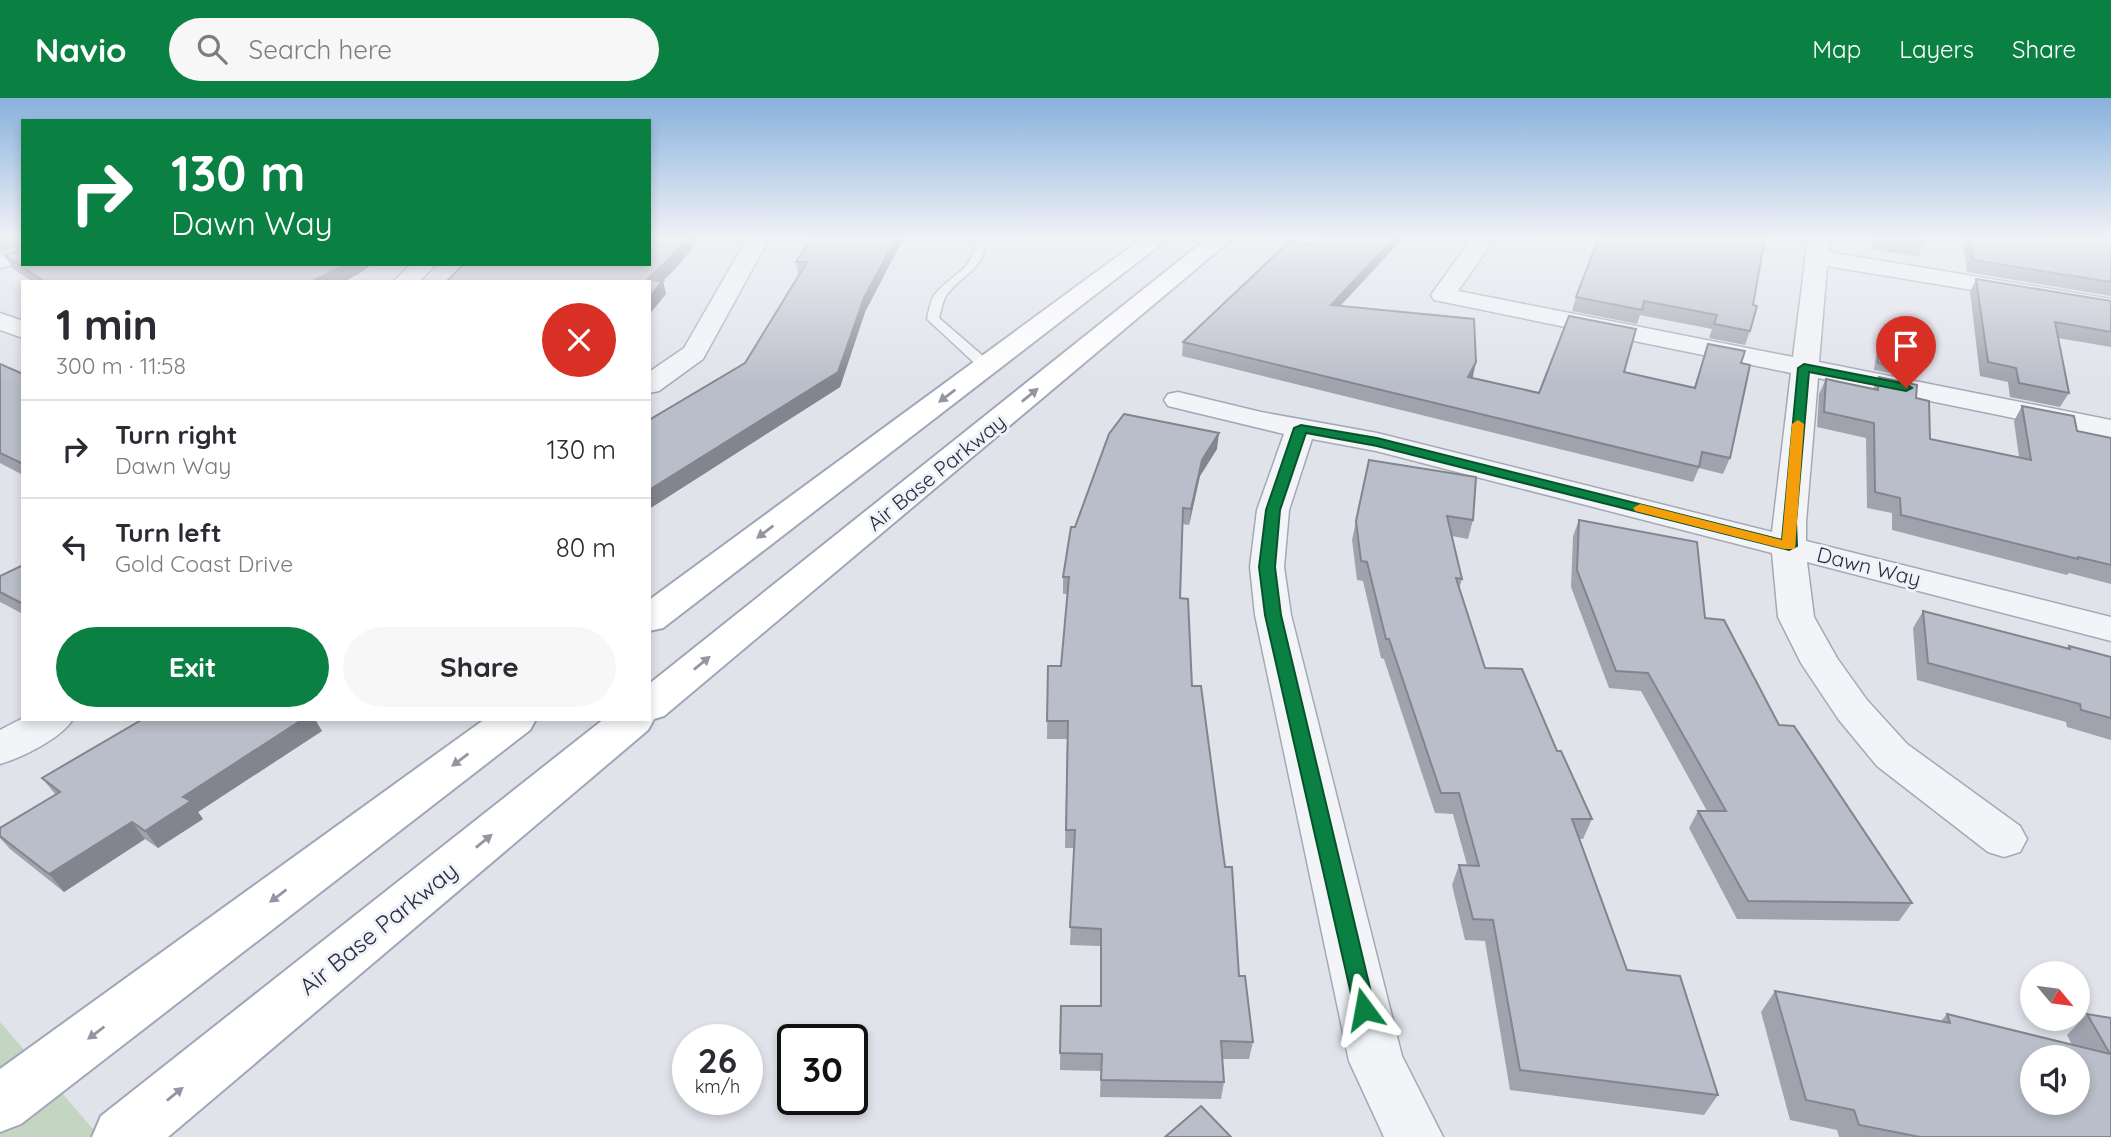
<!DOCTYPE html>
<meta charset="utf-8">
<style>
body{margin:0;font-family:Quicksand,sans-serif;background:#f7f7f7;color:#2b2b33;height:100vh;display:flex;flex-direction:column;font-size:26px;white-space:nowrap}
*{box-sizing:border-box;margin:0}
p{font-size:23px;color:#7c7c81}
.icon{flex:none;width:38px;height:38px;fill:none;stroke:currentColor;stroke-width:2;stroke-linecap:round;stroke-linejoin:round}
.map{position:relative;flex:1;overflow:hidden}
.panel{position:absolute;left:21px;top:182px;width:630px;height:441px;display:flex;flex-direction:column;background:#fff;border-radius:0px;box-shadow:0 4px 10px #0003}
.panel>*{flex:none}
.guide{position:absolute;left:21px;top:21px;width:630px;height:147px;border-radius:0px;box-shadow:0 4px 10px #0003;background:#0b8043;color:#fff;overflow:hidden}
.needle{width:46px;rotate:119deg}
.fabs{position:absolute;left:2020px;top:863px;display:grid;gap:14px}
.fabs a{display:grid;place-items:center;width:70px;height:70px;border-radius:50%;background:#fff;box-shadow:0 4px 10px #0003;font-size:35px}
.speed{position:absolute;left:672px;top:926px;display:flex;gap:14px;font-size:35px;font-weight:700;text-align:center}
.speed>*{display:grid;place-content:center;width:91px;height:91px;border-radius:50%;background:#fff;box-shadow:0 4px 10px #0003;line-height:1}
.speed small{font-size:18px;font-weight:400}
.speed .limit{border:4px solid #111;border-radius:10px;background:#fff;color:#111}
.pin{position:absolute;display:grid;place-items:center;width:60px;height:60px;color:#fff;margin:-72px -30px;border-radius:50% 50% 50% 0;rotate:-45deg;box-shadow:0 0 7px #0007}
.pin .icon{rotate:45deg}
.me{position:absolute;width:77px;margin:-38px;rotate:347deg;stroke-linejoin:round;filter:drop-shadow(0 0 5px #0008)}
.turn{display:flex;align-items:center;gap:24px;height:147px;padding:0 35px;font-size:32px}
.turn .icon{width:91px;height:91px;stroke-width:2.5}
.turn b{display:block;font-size:49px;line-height:60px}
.round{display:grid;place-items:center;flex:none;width:74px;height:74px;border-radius:37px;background:#f7f7f7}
.summary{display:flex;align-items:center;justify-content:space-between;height:119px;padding:0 35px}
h1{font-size:42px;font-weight:800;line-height:52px}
.button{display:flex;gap:14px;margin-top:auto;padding:14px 35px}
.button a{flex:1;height:80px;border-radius:42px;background:#0b8043;color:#fff;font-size:28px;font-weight:800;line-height:80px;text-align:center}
.button a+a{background:#f7f7f7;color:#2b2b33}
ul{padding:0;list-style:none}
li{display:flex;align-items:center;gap:21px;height:98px;padding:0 35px;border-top:2px solid #e1e1e2}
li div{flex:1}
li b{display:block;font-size:26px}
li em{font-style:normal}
header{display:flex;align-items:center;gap:42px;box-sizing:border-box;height:98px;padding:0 35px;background:#0b8043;color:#fff}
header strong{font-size:33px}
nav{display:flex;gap:38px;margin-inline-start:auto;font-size:24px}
.search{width:490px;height:63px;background:#f7f7f7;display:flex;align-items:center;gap:18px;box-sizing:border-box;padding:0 24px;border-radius:38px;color:#7c7c81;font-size:26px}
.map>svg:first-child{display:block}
.green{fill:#c4d5c1}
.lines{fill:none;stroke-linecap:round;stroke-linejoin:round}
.service-casing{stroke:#a5a9b5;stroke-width:3}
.minor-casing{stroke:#a5a9b5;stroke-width:3}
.primary-casing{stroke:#9fa6b7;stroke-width:4}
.service{fill:#f3f4f8;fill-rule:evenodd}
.minor{fill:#f3f4f8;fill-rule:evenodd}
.primary{fill:#fff;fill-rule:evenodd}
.wall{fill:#a0a3ae}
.shaded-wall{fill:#82858d}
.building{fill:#babeca;stroke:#82858d;stroke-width:2;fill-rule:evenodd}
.oneway{fill:#9396a1}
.route{fill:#0b8043;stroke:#07532c;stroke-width:2}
.slow{fill:#f59e0b}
.labels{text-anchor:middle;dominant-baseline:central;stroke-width:6;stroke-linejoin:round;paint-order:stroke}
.street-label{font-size:21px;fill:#272e43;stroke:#f0f2f7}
.near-street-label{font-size:24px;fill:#272e43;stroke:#f0f2f7}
</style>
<header>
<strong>Navio</strong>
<div class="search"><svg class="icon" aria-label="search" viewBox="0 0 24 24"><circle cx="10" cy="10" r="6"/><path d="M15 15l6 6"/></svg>Search here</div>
<nav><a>Map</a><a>Layers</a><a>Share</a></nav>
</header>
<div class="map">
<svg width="2111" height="1039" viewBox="0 0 2111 1039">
<rect width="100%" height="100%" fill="#e0e3ea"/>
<!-- green -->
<path class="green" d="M0,924l100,115h-100z"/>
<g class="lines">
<defs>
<path id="service" d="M977,139h10c-4,36 -24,35 -41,59 -4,6 -5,16 -7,22l52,45 1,3 -6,4 -5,-1 -54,-50c2,-8 3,-20 9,-26 20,-23 36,-20 41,-56z"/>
<g id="minor">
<path d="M748,139h22l-67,122 -44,32 -10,2v-21l35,-24z"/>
<path d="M1473,139h15l4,5 -34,49 335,66 15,-120h22l-1,15 282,47v14l-284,-47 -8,96 292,58v18l-293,-60 -12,144v19l305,76v24l-304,-79 7,55 23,41 30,42 40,44 113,82 7,13 -7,13 -16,5 -16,-5 -111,-86 -38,-46 -38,-57 -23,-46 -6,-64 -396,-102 -64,-12 -23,71 -5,57 7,48 111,441 41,81h-59l-35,-76 -94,-446 -5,-48 7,-57 27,-76 -116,-28 -4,-6 4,-6 10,-2 83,20 116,21 395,99 19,-159 -357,-73 -3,-5z"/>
<path d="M23,150v14l-23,6v-14z"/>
<path d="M411,166h25l-17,18h-26z"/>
<path d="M0,215l23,8v17l-23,-8z"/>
<path d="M23,620l50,1c-11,19 -52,39 -73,45v-34z"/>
</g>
<g id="primary">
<path d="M1144,139h26l-507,391 -14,3v-31z"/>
<path d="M1209,139h25l-570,479 -10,3 -6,11 -480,407h-76l9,-21 503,-397h45v-35z"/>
<path d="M485,621h51l-6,11 -509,394 -21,8v-63z"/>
</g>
</defs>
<!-- service casing -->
<use href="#service" class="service-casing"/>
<!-- minor casing -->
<use href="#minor" class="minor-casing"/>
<!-- primary casing -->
<use href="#primary" class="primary-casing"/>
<!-- service -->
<use href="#service" class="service"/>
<!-- minor -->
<use href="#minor" class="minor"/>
<!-- primary -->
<use href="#primary" class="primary"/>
</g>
<!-- wall -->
<g class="wall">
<path d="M0,139h23v27h349l-12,9 -17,9h-310l-21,-14 -8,-13 14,-4v-4l-18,4z"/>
<path d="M1318,139h86l-64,69 133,70 -1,2 67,15 85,-21 70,16 14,-44 33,19 -11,95 -7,16 -24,-6 -6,14 -511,-126 1,-14 127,-97z"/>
<path d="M1871,139h52v8l-5,12 -47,-8z"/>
<path d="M1962,139h149v59l-144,-24z"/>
<path d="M903,141l-38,73 -25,75 -191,122v-89l96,-57 54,-88h-1l-2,-13z"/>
<path d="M1976,181l135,22v46l-53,-9 11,55 -9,14 -50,-10 -2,-15 -28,-6 -10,-84z"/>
<path d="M1576,199l177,8 -3,26 -5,14 -36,-7 3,-9 -72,-14 -3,9 -65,-13z"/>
<path d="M1881,234l33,38 -4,7 -36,-7 4,-30z"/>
<path d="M0,266l23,10v101l-23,-12z"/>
<path d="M1879,279l37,21 14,41 89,18 -5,-36 8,-15 55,25 34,7v146l-42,-11 -2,2 -175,-45v-17l-25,-5 -1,-70 -49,-11 2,-33 7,-15 47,10z"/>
<path d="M1217,351l-17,27 -11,49 -7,-1 -2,74 12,88 47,290 14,66 -4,17h-27l2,23 -3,17 -121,-2 1,-26 -41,-1 1,-64h39v-60l-30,-1 4,-97h-9l2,-109h-20l1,-73h13l6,-72h-4v-17l12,-50z"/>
<path d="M1369,362l104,60 -5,19 -16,-3 10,43 -3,10 26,79 72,83 35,68 -9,20h-3l47,131 91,125 -14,20 -194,-25 -25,-149 -20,-1 -13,-55 7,-20h8l-14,-51 -18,-1 -51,-154 -3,-1 -18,-77 -6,-1 -5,-40z"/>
<path d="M1579,422l126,98 74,107 133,178 -13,18 -162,-2 -48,-91 9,-17h9l-66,-120 -32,-3 -38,-101 2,-51z"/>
<path d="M23,467v49l-23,-12v-26z"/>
<path d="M1923,513l145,37 1,-2 42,11v83l-44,-13 -1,-5 -149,-42 -4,-52z"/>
<path d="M322,633l-124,81 5,7 -45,29 -13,-9 -81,53 -54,-43 -10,-11v-10l56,-33 -14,-17z"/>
<path d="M1775,893l166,30 6,-7 125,31 -5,-10 20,-21 24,4v119h-272l-2,-7 -47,-10 -29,-108z"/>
</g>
<!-- shaded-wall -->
<g class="shaded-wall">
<path d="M0,139h20l3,9 -23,5z"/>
<path d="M689,139h13l-27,32 -12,12 3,13 -17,21v-17l-2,-18z"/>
<path d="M896,139h7v2l-38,73 -25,75 -191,122v-19l215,-192z"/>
<path d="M1395,139h9l-75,81 2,-13z"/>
<path d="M347,166h25l-12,9 -17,9h-32z"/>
<path d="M1476,264l-3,14 -8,15 3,-14z"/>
<path d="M1219,335l-2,16 -17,27 -11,49 2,-16 11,-49z"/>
<path d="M303,621h12l7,12 -124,81 5,7 -45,29 -13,-17 38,-34z"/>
<path d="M132,724l13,17 -81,53 -15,-18z"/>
</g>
<!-- building -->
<g class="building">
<path d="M17,139h6v27h324l-36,18h-266l-41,-27 14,-4z"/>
<path d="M649,139h40l-17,19 -25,24 16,1 -14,17v-16h-203l18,-18h185z"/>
<path d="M812,139h84l-32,61 -26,74 -189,118v-70l96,-57 62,-101h-11z"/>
<path d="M1318,139h77l-64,68 143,14 2,43 -8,15 71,16 30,-77 67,13 -12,43 71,16 13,-44 37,7 -4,12 9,2 -20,93 -28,-6 -3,15 -516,-125 107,-101 20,4z"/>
<path d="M1599,139h166l-12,68 4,1 -7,25 -36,-7 3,-9 -73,-14 -2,9 -66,-13z"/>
<path d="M1876,139h47v8l-47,-7z"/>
<path d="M1970,139h141v45l-138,-22z"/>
<path d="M1976,181l135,22v31l-56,-10 14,71 -50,-10 -3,-15 -28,-6z"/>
<path d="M1881,234l35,7 -2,31 -36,-7z"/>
<path d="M0,266l23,10v90l-23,-11z"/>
<path d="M1879,279l38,8 -1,13 13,3 1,38 101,21 -9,-54 52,10 3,15 34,7v127l-33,-8v2l-177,-44 -1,-17 -25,-6 -1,-69 -50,-11 2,-33 52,11z"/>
<path d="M1124,316l95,19 -17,27 -11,49 -8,-1 -3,90 8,1 4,87h9l24,181h7l7,109h6l8,66 -32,-1 3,41 -123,-2 1,-26 -42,-1 1,-47h40v-77l-31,-2 5,-97h-9l2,-109h-21l1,-55h13l8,-89h-6l8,-50h4l34,-93z"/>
<path d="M1369,362l107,17 -3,43 -26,-4 15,63 -6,-1 29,90 37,1 35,82h4l31,68h-20l55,151 53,6 38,119 -198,-25 -27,-150 -20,-1 -14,-54 20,1 -20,-73h-18l-52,-154h-3l-19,-77 -6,-1 -5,-40z"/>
<path d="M1579,422l118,22 8,76 19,2 55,105 15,1 118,177 -164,-2 -50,-90h28l-78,-138 -32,-2 -39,-101z"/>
<path d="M23,467v39l-23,-12v-16z"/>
<path d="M1923,513l147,38 -1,-3 42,11v61l-30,-8 -1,-6 -152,-41z"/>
<path d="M143,621h160l-120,78 8,4 -46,30 -13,-9 -83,52 -49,-38v-8l60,-36 -18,-14z"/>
<path d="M1775,893l175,32 -3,-9 163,40 -23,-40 24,4v119h-191l-61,-12 -5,-15 -48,-10zM2032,959h45v45h-45z"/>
<path d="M1201,1008l30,31h-66z"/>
</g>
<!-- one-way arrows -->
<defs><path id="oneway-solid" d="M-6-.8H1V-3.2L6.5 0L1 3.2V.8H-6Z" transform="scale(1.75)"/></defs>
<g class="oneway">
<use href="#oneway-solid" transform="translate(1030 297) rotate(-39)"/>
<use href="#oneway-solid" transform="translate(947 298) rotate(143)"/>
<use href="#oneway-solid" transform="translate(765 434) rotate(143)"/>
<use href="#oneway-solid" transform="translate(702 565) rotate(-39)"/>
<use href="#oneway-solid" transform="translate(460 662) rotate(143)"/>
<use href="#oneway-solid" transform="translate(484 743) rotate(-39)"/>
<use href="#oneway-solid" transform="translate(278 798) rotate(143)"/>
<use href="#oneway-solid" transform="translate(96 935) rotate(143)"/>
<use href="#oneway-solid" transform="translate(175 996) rotate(-39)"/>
</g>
<!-- sky -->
<linearGradient id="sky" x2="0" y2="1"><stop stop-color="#88b1dd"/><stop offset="0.49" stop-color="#f1f2f6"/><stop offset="1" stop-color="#f1f2f6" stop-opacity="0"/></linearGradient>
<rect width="2111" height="285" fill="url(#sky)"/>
<!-- route -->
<path class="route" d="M1804,266l102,20 6,4 -6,3 -97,-19 -13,150 1,24 -8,4 -412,-104 -71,-13 -26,77 -5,57 6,48 94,394 -3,7 -8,3 -8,-3 -91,-401 -6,-48 7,-57 28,-82 7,-3 76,13 405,102 16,-172z"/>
<!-- slow -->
<path class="slow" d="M1798,322l6,4 -9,125h-11l-149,-38 -2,-3 7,-4 142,36 10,-116z"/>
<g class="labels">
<!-- street labels -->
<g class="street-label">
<text transform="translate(936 374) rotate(-39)">Air Base Parkway</text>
<text transform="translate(1869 468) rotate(14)">Dawn Way</text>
</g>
<!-- near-street labels -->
<g class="near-street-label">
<text transform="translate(378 830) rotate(-39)">Air Base Parkway</text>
</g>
</g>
</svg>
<div class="fabs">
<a><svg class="needle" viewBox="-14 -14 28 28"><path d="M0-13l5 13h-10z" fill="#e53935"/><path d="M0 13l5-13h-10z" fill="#7c7c81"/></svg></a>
<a><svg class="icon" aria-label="sound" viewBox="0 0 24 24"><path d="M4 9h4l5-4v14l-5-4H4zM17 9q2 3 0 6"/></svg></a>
</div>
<div class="speed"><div>26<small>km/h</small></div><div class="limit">30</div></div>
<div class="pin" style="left:1906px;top:290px;background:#d93025"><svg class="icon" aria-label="arrive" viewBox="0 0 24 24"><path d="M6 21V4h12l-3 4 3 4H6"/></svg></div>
<svg class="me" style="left:1364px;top:911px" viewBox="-20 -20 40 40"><path d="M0-17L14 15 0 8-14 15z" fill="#0b8043" stroke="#fff" stroke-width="4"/></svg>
<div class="guide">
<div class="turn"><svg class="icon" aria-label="right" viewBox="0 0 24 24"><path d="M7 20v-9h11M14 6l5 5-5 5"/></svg><div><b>130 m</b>Dawn Way</div></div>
</div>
<section class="panel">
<div class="summary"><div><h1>1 min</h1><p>300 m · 11:58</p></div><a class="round" style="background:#d93025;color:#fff"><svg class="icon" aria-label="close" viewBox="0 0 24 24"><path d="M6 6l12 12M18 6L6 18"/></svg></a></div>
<ul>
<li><svg class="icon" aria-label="right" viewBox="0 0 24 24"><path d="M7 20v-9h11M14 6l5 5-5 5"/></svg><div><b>Turn right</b><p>Dawn Way</p></div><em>130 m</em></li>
<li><svg class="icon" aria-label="left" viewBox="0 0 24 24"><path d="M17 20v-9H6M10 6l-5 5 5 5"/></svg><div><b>Turn left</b><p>Gold Coast Drive</p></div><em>80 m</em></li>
</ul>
<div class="button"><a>Exit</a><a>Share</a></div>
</section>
</div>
